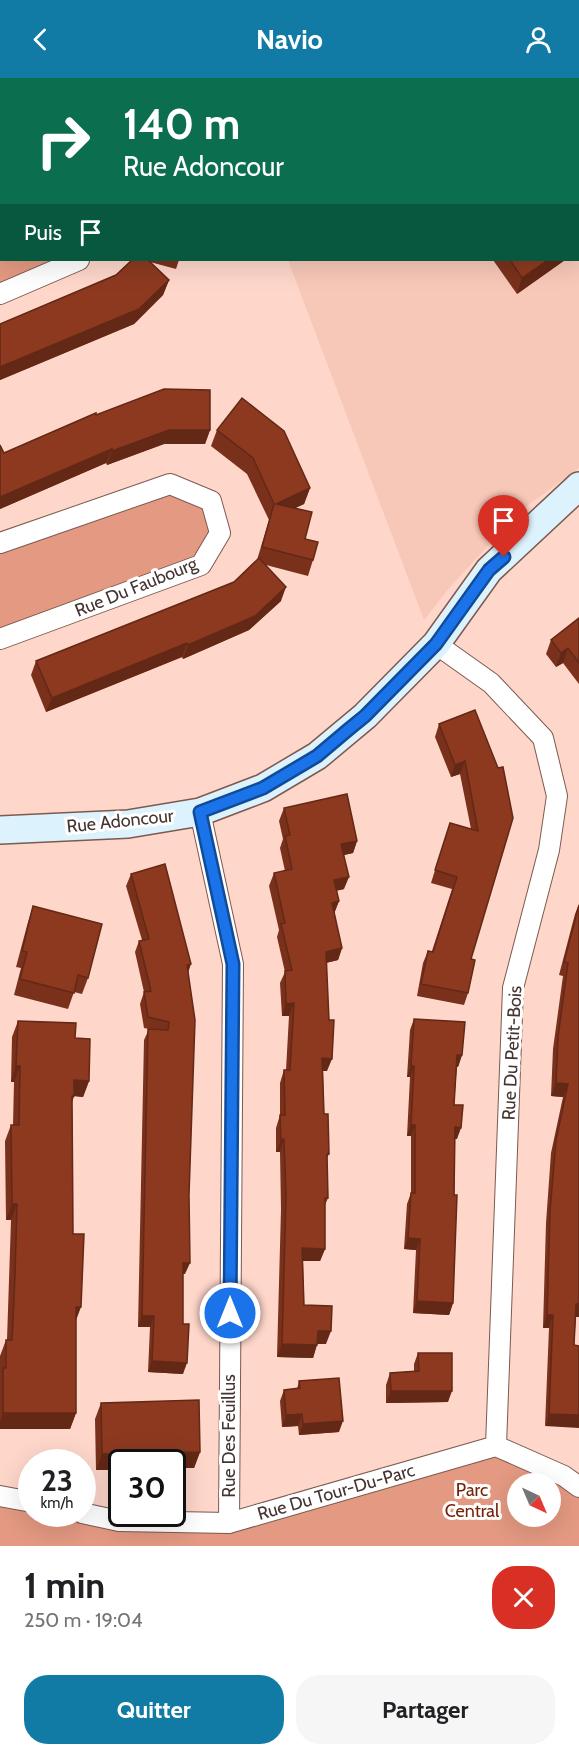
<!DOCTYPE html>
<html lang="fr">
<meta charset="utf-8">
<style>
body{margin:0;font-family:Cabin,sans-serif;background:#f6f6f6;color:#202124;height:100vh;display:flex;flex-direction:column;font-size:22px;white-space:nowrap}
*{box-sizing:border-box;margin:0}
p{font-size:20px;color:#757577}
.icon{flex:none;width:33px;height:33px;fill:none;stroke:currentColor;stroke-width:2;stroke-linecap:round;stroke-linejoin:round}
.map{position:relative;height:1468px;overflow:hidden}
.details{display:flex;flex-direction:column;background:#fff;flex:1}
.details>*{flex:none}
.hud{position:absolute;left:0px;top:0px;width:579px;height:183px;box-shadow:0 6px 24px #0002;background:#0b6e4f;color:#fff;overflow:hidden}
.needle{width:39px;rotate:136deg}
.fabs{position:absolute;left:507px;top:1395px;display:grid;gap:12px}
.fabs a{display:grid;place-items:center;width:54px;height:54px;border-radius:50%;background:#fff;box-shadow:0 6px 24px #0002;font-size:30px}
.speed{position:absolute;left:18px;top:1371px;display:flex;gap:12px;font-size:30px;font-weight:700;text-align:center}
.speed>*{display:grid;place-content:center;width:78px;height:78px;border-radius:50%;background:#fff;box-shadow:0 6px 24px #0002;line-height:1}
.speed small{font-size:15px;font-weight:400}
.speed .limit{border:3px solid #111;border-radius:9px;background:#fff;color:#111}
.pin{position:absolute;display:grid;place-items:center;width:51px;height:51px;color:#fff;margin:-62px -26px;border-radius:50% 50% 50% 0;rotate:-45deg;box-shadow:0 0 6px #0007}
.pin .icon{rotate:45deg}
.me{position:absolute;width:66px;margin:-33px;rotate:0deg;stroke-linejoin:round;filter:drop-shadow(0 0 4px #0008)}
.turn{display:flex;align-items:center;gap:21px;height:126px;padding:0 24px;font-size:27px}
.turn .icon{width:78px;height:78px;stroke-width:2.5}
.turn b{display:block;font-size:42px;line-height:51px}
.then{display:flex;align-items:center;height:57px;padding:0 24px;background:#0003;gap:12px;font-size:22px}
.round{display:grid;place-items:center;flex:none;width:63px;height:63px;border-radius:24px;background:#f6f6f6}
.summary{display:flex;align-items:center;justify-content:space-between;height:102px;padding:0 24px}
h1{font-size:36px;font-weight:700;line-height:45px}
.action{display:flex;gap:12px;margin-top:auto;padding:12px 24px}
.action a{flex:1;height:69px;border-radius:24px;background:#127ba5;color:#fff;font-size:24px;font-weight:700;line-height:69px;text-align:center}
.action a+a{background:#f6f6f6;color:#202124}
header{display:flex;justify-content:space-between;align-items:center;height:78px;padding:0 24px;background:#127ba5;color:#fff;font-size:27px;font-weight:700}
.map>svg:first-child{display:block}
.built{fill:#f7c7b8}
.green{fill:#e49982;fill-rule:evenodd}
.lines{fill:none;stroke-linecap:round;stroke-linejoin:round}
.street-casing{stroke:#7c5a4f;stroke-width:22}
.secondary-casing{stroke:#7c5a4f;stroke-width:30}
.street{stroke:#fff;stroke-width:20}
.secondary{stroke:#dcf2fd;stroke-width:27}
.wall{fill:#79311c}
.shaded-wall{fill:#632816}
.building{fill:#8d3920;stroke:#632816;stroke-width:1.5}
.route-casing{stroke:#114b97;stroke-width:15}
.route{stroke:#1a73e8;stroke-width:10}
.labels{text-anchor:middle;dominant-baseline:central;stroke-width:6;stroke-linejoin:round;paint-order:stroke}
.street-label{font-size:18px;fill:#453531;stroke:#fff}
.park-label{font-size:18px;fill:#762408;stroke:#fff}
</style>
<header><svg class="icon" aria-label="back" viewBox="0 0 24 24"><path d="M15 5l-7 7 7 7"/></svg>Navio<svg class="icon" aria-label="person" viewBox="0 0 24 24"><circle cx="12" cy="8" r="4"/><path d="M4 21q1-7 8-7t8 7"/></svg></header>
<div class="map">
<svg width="579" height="1468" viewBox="0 0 579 1468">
<rect width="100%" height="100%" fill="#fed6ca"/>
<!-- built -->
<path class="built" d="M219,0h360v390l-59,43 -70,76 -26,33 -136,-360h290v-180z"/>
<!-- green -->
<g class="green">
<path d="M0,131h1l1,51h59l-61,26z"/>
<path d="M170,414l35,15 7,25 -16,27 -196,72v-80z"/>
<path d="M496,1368l83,41v59h-579v-50l31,6 1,12 51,-1 146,10zM518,1406h32v32h-32z"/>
</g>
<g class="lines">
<defs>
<g id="street">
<path d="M0,123h2"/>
<path d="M0,216l79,-34"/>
<path d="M0,465l170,-59 41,17 9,32 -19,32 -201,74"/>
<path d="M436,566l55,39 52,55 14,58 -8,54 -36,138 -17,458"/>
<path d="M200,734l33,152 -4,559"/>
<path d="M0,1418l32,6"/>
<path d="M82,1435l37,8 110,2 267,-77 68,30 15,11"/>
</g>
<path id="secondary" d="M0,752l128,-6 72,-12 63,-24 54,-32 48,-40 71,-72 53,-74 90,-84"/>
</defs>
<!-- street casing -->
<use href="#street" class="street-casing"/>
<!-- secondary casing -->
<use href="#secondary" class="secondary-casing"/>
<!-- street -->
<use href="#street" class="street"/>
<!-- secondary -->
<use href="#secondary" class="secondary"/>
</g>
<!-- wall -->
<g class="wall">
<path d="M132,182h47l-3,9 -26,-7 19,18 -6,15 -29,29 -134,56v-56l116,-49z"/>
<path d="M493,182h72l-48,34z"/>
<path d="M96,337l114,15 -5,14h-41l-57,21 -1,-2 -106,46v-64l4,8z"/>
<path d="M217,352l93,58 -6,16 -9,4 18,52 -5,16 -42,-11 15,36 -32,29 -66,29 -1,-2 -136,55 -15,-37 5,-14 198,-79 23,-22 12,-40 -22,-46 -36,-28z"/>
<path d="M579,540v66l-16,-21 -7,4 -10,-13 5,-14z"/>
<path d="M439,646l59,44 -27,191 -3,34 -4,12 -47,-9 6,-33 5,-12h4l20,-62 -21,-6 15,-48 4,-12 21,6 -11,-55 -9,3 -16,-40z"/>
<path d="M284,730l73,33 -4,12 -10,2 1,34 -8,2 3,10 -5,12 8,35 -4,12 -12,3 1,108h-4l1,43 5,40 -2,4 1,40 -3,7v44l-5,12h-17l1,44 22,39h-9l-4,14 -36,-1 4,-148 -1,-57h-4v-24l4,-13v-32l4,-13h2l3,-54h-7l-2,-33 5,-11 -8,-35 2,-7 -10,-44 5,-13 11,-2 -5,-23 3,-9 -4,-18z"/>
<path d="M131,796l57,100 -3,300h-2v100l-35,-2 2,-45h-12l6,-287 5,-11 -5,-1 -4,-24 4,-12 -9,-40 4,-11 3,-1 -16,-54z"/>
<path d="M579,826v413h-3l-2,28 5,1 -34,80 4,-98h-6l3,-105 5,-70 12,-56 -12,-1 2,-47 10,-73 -4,-1 16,-61z"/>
<path d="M33,828l55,72 -6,16 -8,-2 -6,17 -54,-14 7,-27 -5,-1 12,-45z"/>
<path d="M414,941l48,36 -4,12 -1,-1 -3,39 3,34h-2l-2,164 -4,12 -36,-2 3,-63 -12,-1 3,-45 4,-11v-57h-4l3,-59h-3l3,-47z"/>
<path d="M18,943l57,17 14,43 -6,16 -9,-1 -2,6 1,132 3,85v94l-6,16h-70v-73l6,-16h1l4,-120h-5l-1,-79 6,-16h2l1,-43h-3l1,-45z"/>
<path d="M418,1275l30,49 -62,1v-18l4,-12 24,-2v-7z"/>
<path d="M299,1303l40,51 -40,3 -1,-9 -16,1 -2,-26 4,-11 13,-1z"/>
<path d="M101,1325l99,49 -6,16h-22v-6h-50v8h-26l-1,-51z"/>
</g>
<!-- shaded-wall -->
<g class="shaded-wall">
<path d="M0,65h2v11l-2,1z"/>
<path d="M579,160v12l-1,1v-12z"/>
<path d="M548,182h17l-48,34 5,-16z"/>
<path d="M169,202l-6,15 -29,29 -134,56v-13z"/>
<path d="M169,352h41l-5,14h-41l-57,21 5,-14z"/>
<path d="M112,371l-6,14 -106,46v-12z"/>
<path d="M310,410l-6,16 -34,16 6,-16z"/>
<path d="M286,509l-5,14 -32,29 -66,29 5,-14z"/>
<path d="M187,565l-5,14 -136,55 6,-14z"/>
<path d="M568,570l-5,15 -7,4 5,-14z"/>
<path d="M465,683l-5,13 -9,3 4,-12z"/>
<path d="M357,763l-4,12 -17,4 5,-13z"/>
<path d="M349,799l-5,12 -15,3 5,-12z"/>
<path d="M339,823l-5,13 -2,-11z"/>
<path d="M342,870l-4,12 -17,4 5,-12z"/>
<path d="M191,886l-4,12v-11z"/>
<path d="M294,925l-5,13h-7l4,-12z"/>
<path d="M457,977h5l-4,12 -5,-1z"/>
<path d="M322,980l10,1 -5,12h-9z"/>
<path d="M16,988h4l-6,16h-3z"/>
<path d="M411,988h3l-4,11h-3z"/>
<path d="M74,1002l15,1 -6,16 -9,-1 -6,16z"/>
<path d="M556,1005l12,1 -5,13 -12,-1z"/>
<path d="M411,1047h4l-4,11h-4z"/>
<path d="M455,1049l6,1 -4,11h-6z"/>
<path d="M284,1061l-4,13h-4l5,-12z"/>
<path d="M12,1126h5l-6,16h-5z"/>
<path d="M408,1160l12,1 -4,11 -12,-1z"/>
<path d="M302,1170l23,1 -5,12h-22z"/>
<path d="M183,1185h7l-5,11h-6z"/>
<path d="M417,1223l36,2 -4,12 -36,-2z"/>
<path d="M576,1226h3v13h-7z"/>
<path d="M76,1229h5l-6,16z"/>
<path d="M547,1237h6l-4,13h-6z"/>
<path d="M142,1238h12l-4,11h-12z"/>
<path d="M318,1253h13l-5,13h-13z"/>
<path d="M282,1266l35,1 -4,13 -36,-1z"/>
<path d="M152,1283l35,2 -4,11 -35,-2z"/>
<path d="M391,1313h61l-4,11 -62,1z"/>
<path d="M3,1335h73l-6,16h-70v-7z"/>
<path d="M302,1336l-4,12 -16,1 4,-12z"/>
<path d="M549,1336l30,1v13l-34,-2z"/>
<path d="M343,1343l-4,11 -40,3 4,-11z"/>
<path d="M200,1374l-6,16h-22v-6h-50v8h-26l6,-16z"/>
</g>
<!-- building -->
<g class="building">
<path d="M406,0h173v160l-1,1v-159h-174z"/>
<path d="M0,8h2v11l-2,-3z"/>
<rect x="0" y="22" width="2" height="43"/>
<path d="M132,182h16l21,20 -30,29 -139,58v-43l116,-49z"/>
<path d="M510,182h38l-26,18z"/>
<path d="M164,311l46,1v40h-41l-57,21v-2l-112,48v-52l4,8 92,-40v2z"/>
<path d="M242,320l42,33 26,57 -34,16 36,8 -7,27 13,3 -5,18 -51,-13 12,-43 -21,-46 -36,-28z"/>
<path d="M259,480l27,29 -31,29 -67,29 -1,-2 -135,55 -16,-37 198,-79z"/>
<path d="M579,540v45l-11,-15 -7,5 -10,-13z"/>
<path d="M475,632l23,58 5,-1 10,51 -42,141 4,1 -7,33 -47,-9 7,-33 5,1 24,-75 -22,-7 15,-47 28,8 -13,-70 -10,4 -16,-41z"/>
<path d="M347,716l10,47 -16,3 8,33 -15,3 5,21 -7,2 10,45 -16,4 3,68h5l-2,39 -10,-1 2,56h4l1,40h-2l1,44h-3v51l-23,-1 2,57 28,1 -1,25h-13l-1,14 -35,-1 4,-148 -2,-57 -3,1 -1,-25h5l-1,-45h6l4,-67 -8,1 -1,-33 7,-1 -11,-46 4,-1 -11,-50 18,-4 -7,-33 5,-1 -6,-27z"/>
<path d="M165,786l26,100 -4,1 8,55 -6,175 1,68h-7v61h6l-2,39 -35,-2 2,-45h-12l6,-287 20,1 1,-8 -21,-5 -4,-25 7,-1 -12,-50 10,-2 -18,-65z"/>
<path d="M579,827v399h-3l-2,41 5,1v69l-30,-1 4,-99h-6l3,-104 6,-71 12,-56 -12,-1 2,-46 10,-74 -4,-1z"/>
<path d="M33,828l69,18 -14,54 -10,-3 -4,18 -54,-14 7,-27 -5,-1z"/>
<path d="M414,941l51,3 -3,33h-5l-3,50h9l-2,23 -6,-1 -1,68h3l-4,108 -36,-2 3,-62 -12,-1 3,-45h4v-68h-4l3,-59h-3z"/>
<path d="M18,943l58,2 -1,15 15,1 -1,42 -15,-1v16h-2l1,138h11l-3,73h-5v106h-73v-45h3v-28h6l3,-64 2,-72h-5l-1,-79h8l1,-59h-4z"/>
<path d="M418,1275h34v38h-61l-1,-18 29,-2z"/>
<path d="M339,1300l4,43 -40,3 -1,-10 -16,1 -2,-25 16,-2 -1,-7z"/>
<path d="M199,1322l1,52 -98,2 -1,-51z"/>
</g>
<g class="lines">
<defs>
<path id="route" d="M230,1235l3,-349 -33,-152 63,-24 54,-32 32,-27 16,-13 71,-72 53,-74 15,-13"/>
</defs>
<!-- route casing -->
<use href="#route" class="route-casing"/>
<!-- route -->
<use href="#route" class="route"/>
</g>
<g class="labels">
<!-- street labels -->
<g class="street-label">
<text transform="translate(136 509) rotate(-22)">Rue Du Faubourg</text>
<text transform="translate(120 743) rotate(-6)">Rue Adoncour</text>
<text transform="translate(512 975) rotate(-87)">Rue Du Petit-Bois</text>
<text transform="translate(229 1358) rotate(-90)">Rue Des Feuillus</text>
<text transform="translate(336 1414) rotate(-16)">Rue Du Tour-Du-Parc</text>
</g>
<!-- park labels -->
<g class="park-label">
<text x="472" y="1412">Parc<tspan x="472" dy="21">Central</tspan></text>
</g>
</g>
</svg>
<div class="fabs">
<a><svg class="needle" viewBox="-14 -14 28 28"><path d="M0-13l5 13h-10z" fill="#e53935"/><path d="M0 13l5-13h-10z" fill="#757577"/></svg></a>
</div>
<div class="speed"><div>23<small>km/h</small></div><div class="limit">30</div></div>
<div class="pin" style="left:504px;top:479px;background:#d93025"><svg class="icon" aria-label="arrive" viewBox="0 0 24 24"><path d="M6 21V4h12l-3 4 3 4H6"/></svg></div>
<svg class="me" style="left:230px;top:1235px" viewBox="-20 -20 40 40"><circle r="17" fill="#1a73e8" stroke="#fff" stroke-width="3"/><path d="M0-11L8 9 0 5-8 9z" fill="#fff"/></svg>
<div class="hud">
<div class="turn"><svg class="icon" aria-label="right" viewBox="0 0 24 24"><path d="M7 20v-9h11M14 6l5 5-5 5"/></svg><div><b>140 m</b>Rue Adoncour</div></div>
<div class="then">Puis<svg class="icon" aria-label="arrive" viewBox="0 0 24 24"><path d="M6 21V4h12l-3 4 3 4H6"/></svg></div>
</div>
</div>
<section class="details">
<div class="summary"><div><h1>1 min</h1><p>250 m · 19:04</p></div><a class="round" style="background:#d93025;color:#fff"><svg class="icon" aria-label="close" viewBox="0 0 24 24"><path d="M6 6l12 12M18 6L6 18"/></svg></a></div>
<div class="action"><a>Quitter</a><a>Partager</a></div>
</section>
